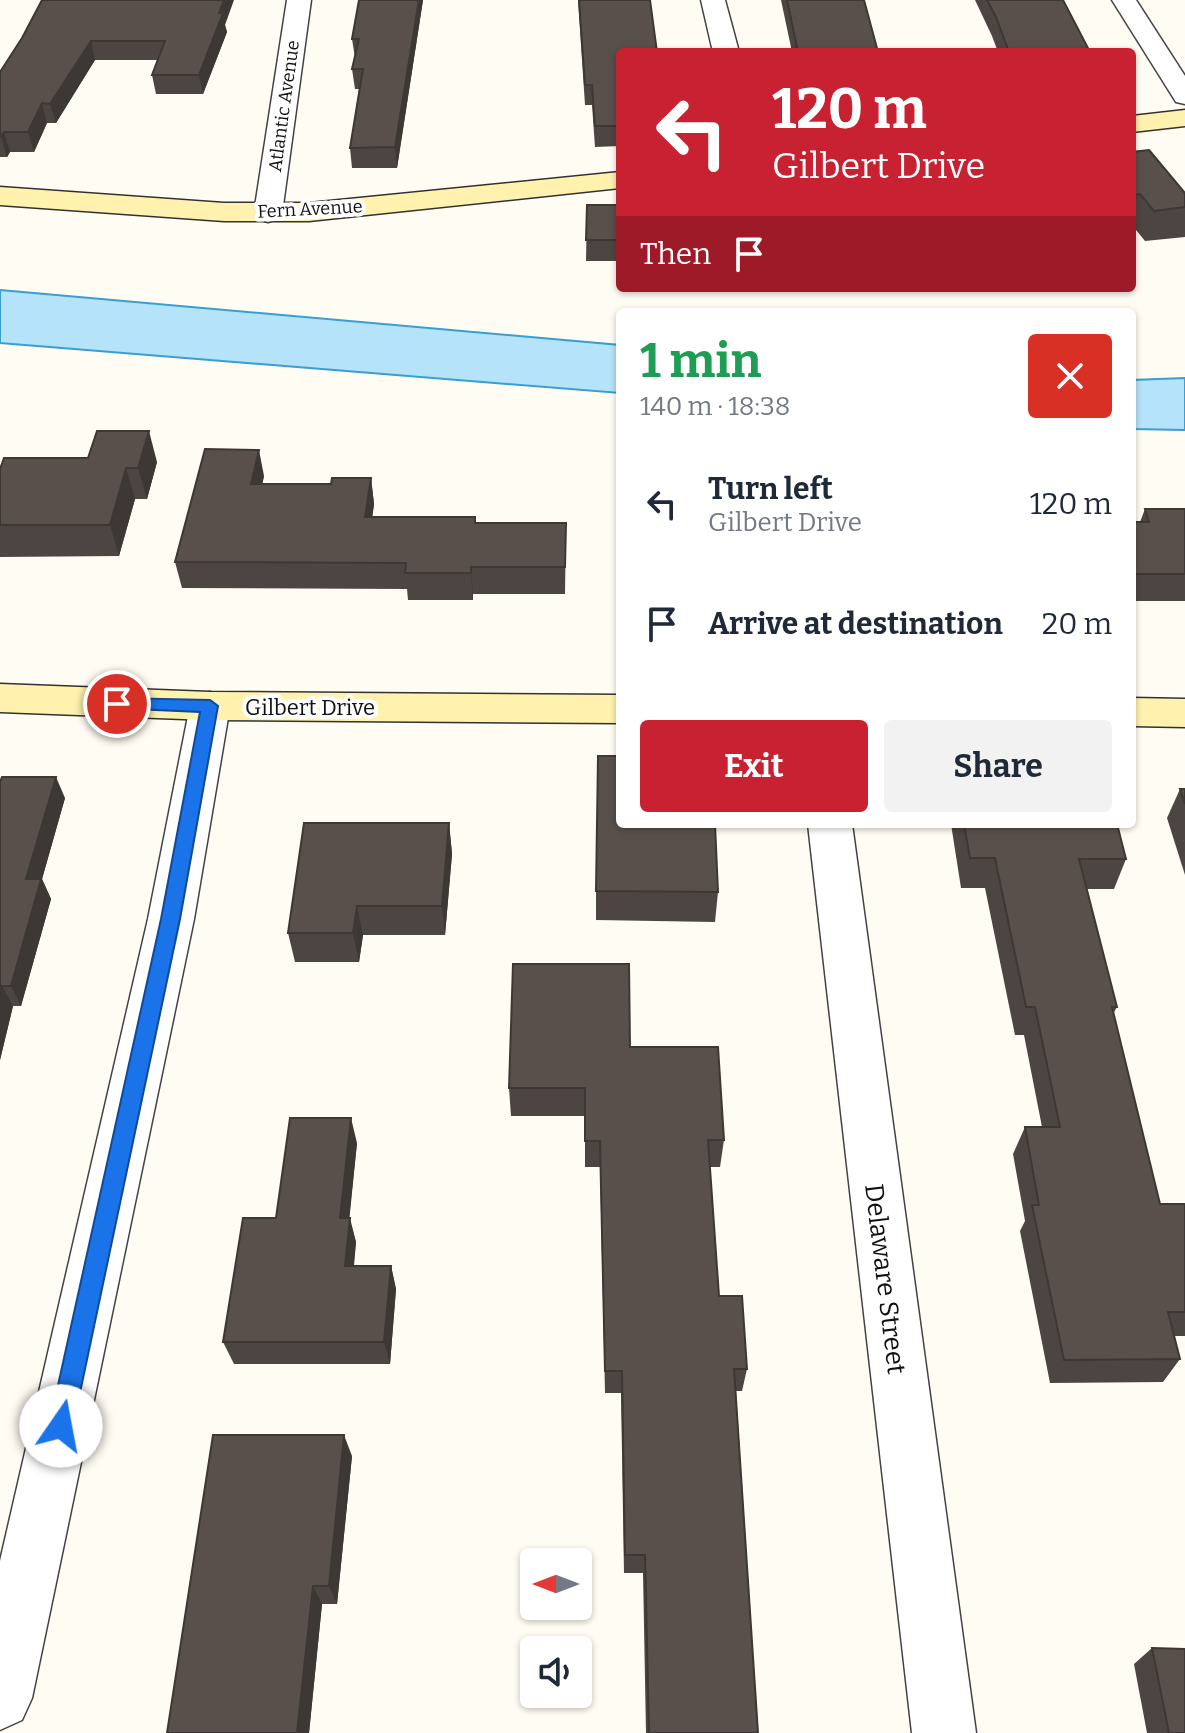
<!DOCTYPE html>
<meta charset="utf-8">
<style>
body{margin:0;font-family:Bitter,serif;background:#f2f2f3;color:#1f2937;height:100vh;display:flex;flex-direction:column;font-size:30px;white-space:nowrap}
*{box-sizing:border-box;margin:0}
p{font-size:26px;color:#747a83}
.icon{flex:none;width:44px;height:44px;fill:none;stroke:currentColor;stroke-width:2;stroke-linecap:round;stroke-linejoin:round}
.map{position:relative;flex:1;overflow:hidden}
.drawer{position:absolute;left:616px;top:308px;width:520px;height:520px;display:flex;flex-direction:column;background:#fff;border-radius:8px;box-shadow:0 2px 6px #0004}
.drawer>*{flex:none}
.top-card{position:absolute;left:616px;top:48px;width:520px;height:244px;border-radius:8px;box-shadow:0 2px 6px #0004;background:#c72132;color:#fff;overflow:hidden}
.needle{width:52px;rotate:270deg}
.controls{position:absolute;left:520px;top:1548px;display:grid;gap:16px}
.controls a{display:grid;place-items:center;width:72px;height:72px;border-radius:8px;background:#fff;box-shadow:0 2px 6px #0004;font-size:40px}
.pin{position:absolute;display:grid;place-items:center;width:68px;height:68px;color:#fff;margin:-34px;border:4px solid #fff;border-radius:50%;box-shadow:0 2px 8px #0007}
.me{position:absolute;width:88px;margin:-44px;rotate:12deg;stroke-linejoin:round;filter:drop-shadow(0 0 6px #0008)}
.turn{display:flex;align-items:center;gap:28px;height:168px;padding:0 24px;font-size:36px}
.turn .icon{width:104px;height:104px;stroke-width:2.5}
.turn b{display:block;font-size:56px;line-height:68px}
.then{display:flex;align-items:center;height:76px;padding:0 24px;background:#0003;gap:16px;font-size:30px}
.round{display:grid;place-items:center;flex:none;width:84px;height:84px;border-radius:8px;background:#f2f2f3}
.headline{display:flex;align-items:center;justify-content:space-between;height:136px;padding:0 24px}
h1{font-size:48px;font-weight:700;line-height:60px;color:#1e9e55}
.action{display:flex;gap:16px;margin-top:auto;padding:16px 24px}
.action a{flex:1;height:92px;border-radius:8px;background:#c72132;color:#fff;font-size:32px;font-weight:700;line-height:92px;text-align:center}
.action a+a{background:#f2f2f3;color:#1f2937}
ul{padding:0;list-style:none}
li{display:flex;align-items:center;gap:24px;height:120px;padding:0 24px}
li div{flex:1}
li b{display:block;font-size:30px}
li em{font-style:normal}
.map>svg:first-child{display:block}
.water{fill:#b5e3f9;stroke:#399ed3;stroke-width:2}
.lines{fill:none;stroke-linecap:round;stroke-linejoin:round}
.street-casing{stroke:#434343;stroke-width:3}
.secondary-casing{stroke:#323232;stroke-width:3}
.street{fill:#fff;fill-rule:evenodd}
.secondary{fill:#fff1ae;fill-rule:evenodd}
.wall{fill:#4d4541}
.shaded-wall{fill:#3e3835}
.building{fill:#59504c;stroke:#3e3835;stroke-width:2}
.route{fill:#1a73e8;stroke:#114b97;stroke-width:2}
.labels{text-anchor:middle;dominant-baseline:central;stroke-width:8;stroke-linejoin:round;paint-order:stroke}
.far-street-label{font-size:18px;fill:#101010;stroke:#fff}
.street-label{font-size:22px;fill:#101010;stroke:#fff}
.near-street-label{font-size:26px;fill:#101010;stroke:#fff}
</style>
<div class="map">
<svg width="1185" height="1733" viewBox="0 0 1185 1733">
<rect width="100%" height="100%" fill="#fffcf3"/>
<!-- water -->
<g class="water">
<path d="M0,290l620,55v48l-620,-50z"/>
<path d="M1185,378v52l-53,-1v-49z"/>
</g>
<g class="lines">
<defs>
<g id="street">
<path d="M287,0h24l-29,213 -4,6 -10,3 -10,-3 -4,-6z"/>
<path d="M701,0h24l14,52h-26z"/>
<path d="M1112,0h24l49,76v28l-9,-2z"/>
<path d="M210,692l14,4 6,10 -36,213 -162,779 -10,22 -22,10v-169l148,-642 42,-213 6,-10z"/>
<path d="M808,824h44l124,909h-64z"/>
</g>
<g id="secondary">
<path d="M1185,110v16l-53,6v-16z"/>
<path d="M620,172v16l-311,33h-85l-224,-16v-18l224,16h85z"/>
<path d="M0,684l210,8 410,3v28l-410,-3 -210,-8z"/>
<path d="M1132,698l53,1v28l-53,-1z"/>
</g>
</defs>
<!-- street casing -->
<use href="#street" class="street-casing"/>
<!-- secondary casing -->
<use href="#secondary" class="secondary-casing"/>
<!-- street -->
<use href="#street" class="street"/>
<!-- secondary -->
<use href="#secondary" class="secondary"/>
</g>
<!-- wall -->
<g class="wall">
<path d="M359,0h64l-26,168h-45l-2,-20 9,-59h-4l-3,-20 3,-11 -3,-19z"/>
<path d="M578,0h72l-30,52v94l-25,1 -3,-42h-7z"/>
<path d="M781,0h83l14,52h-86z"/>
<path d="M975,0h88l27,52h-92l-6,-16z"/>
<path d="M225,25l2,7 -24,62h-47l-4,-19 6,-15h-63l-39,63h-9l-13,29h-24l-3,5h-7v-85l22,-34z"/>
<path d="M1132,152l53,41v44l-40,4 -13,-16z"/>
<path d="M587,205h33v56h-34z"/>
<path d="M157,462l-10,37h-12l-16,57 -119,1v-88z"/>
<path d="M264,476l-2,8h69l40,-6 3,26 -2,13h103v6h91l-1,71h-92v6h-65l-1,-11 -225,-1 -7,-26z"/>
<path d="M1145,509h40v92h-53v-79h8z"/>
<path d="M0,782l65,16 -23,81 9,20 -30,107h-8l-13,54z"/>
<path d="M1180,789h5v86l-18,-57z"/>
<path d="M449,823l3,31 -7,81h-82l-4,27h-64l-7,-29z"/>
<path d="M951,824h166l9,35 -12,30h-28l31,118 -4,7 47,190h25v132h-11l6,23 -17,23 -113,1 -30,-152 5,-10 -12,-67 12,-27h17l-18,-92h-9l-30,-147h-24z"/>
<path d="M596,891l122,1 -3,30 -119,-2z"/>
<path d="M630,1047l94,93 -4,27h-10l9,129 28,73 -5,22h-6l22,342h-112l-3,-160h-19l-3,-180h-16l-5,-226h-15v-51h-74l-2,-28z"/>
<path d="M357,1143l-8,75 7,24 -2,24h37l5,23 -6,75h-156l-11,-22 53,-124z"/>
<path d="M352,1456l-15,148h-15l-13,129h-142z"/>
<path d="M1152,1648l33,85h-38l-13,-69z"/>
</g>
<!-- shaded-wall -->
<g class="shaded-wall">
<path d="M224,0h10l-9,25 2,7 -24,62 -4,-19z"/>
<path d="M419,0h4l-26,168 -2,-21z"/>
<path d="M91,41l4,19 -39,63 -6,-19z"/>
<path d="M42,103l5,20 -13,29 -6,-20z"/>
<path d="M4,132l6,20 -3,5 -6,-20z"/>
<path d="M149,431l8,31 -10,37 -9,-31z"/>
<path d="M259,450l5,26 -7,34 -6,-26z"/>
<path d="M126,468l9,31 -16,57 -9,-31z"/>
<path d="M371,478l3,26 -5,39 -4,-26z"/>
<path d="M471,567l2,27v6l-2,-27z"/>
<path d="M56,777l9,21 -23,81 9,20 -30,107 -10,-20 15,-107z"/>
<path d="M449,823l3,31 -7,81 -3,-29z"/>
<path d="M357,906l6,29 -4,27 -6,-29z"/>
<path d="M2,986l11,20 -13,54v-65z"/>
<path d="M351,1118l6,25 -10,99 -7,-24z"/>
<path d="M350,1218l6,24 -5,47 -6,-23z"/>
<path d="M391,1266l5,23 -6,75 -6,-22z"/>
<path d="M344,1435l8,21 -15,148 -8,-18z"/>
<path d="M313,1586l9,18 -13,129h-12z"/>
</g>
<!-- building -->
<g class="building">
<path d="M42,0h182l-5,13h4l-24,62h-47l13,-34h-74l-41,63 -8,-1 -14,29h-24l-3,5h-1v-65l22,-34z"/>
<path d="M359,0h60l-24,147 -45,1 13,-79h-11l7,-30h-7z"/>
<path d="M579,0h71l7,52h-37v74h-25l-3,-41h-7z"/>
<path d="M787,0h77l14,52h-80z"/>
<path d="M987,0h76l27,52h-81l-13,-35z"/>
<path d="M1149,150l36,43v14l-31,4 -14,-17 -8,1v-43z"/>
<path d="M587,205h33v35h-34z"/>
<path d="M97,431h52l-11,37h-12l-16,57h-110v-56l4,-11h84z"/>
<path d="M205,449l54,1 -8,34h80l1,-6h39l-6,39h110v6h91l-1,44h-94v6h-66l1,-10 -231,-1z"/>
<path d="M1145,509h40v65h-53v-52h17z"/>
<path d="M598,756h22v68h95l3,68 -122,-1z"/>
<path d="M2,777h54l-30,102h15l-30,107h-9l-2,9v-213z"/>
<path d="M1180,789h5v15z"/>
<path d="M304,823h145l-7,83h-85l-4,27h-65z"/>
<path d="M964,824h153l9,35h-47l38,148h-5l48,197h25v108h-17l12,47 -116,1 -32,-155h7l-14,-78h35l-25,-120h-9l-31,-149h-25z"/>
<path d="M513,964h116l1,83h88l6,93h-16l11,156h23l5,73h-13l24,364h-109l-4,-178h-20l-3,-184h-17l-5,-230h-15v-53h-76z"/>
<path d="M290,1118h61l-11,100h10l-5,48h46l-7,76h-161l20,-124h33z"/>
<path d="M213,1435h131l-15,151h-16l-16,147h-130z"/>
<path d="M1152,1648l33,1v84h-16z"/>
</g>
<!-- route -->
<path class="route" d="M117,698l93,2 8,6 -38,213 -107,507 -4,8 -8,4 -8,-4 -4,-8 112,-507 39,-207 -89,-4 -2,-4z"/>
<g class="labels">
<!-- far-street labels -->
<g class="far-street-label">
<text transform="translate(284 106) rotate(-82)">Atlantic Avenue</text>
<text transform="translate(310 209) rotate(-3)">Fern Avenue</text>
</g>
<!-- street labels -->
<g class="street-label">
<text x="310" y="707">Gilbert Drive</text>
</g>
<!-- near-street labels -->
<g class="near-street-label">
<text transform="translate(885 1279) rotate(83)">Delaware Street</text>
</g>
</g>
</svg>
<div class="controls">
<a><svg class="needle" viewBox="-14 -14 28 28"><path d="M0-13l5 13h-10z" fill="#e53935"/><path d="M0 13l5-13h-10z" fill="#747a83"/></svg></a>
<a><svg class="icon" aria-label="sound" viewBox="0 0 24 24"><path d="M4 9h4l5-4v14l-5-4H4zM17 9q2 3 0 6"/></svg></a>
</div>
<div class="pin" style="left:117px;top:704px;background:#d93025"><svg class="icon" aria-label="arrive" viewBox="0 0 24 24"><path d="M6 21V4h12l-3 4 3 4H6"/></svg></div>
<svg class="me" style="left:61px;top:1426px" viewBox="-20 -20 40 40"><circle r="19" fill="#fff"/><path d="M0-13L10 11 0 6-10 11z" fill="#1a73e8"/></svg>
<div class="top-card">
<div class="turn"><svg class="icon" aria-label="left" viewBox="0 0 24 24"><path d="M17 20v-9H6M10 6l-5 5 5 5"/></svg><div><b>120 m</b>Gilbert Drive</div></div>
<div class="then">Then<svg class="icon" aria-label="arrive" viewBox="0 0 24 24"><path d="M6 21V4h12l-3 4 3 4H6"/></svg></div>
</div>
<section class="drawer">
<div class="headline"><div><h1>1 min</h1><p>140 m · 18:38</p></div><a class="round" style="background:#d93025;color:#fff"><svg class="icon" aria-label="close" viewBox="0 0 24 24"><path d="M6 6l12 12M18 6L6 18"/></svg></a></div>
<ul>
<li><svg class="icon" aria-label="left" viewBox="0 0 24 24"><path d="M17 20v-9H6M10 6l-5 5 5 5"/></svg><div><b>Turn left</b><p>Gilbert Drive</p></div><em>120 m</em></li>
<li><svg class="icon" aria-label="arrive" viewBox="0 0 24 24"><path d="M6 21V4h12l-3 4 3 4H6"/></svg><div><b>Arrive at destination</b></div><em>20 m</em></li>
</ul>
<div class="action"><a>Exit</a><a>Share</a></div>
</section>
</div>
